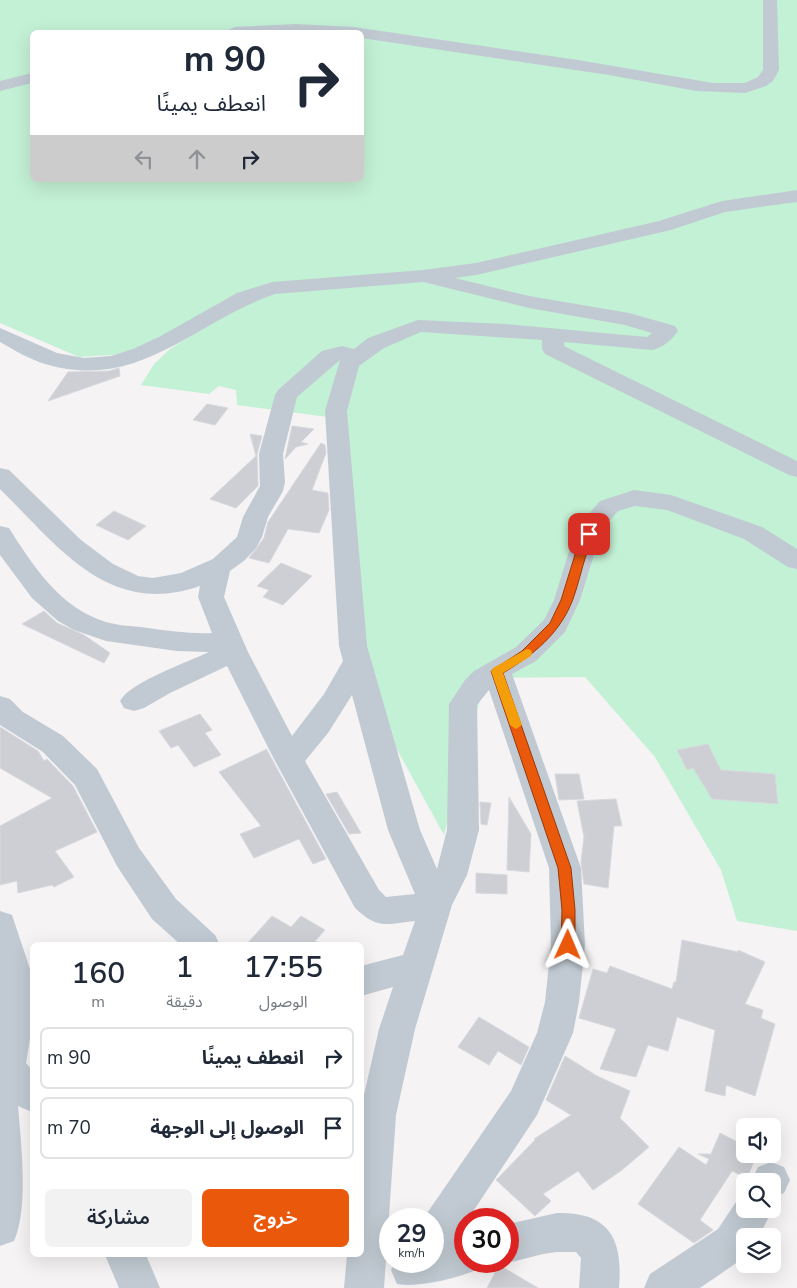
<!DOCTYPE html>
<html lang="ar">
<meta charset="utf-8">
<style>
body{margin:0;font-family:"Nunito Sans","Noto Sans Arabic",sans-serif;background:#f2f2f3;color:#1f2937;direction:rtl;height:100vh;display:flex;flex-direction:column;font-size:19px;white-space:nowrap}
*{box-sizing:border-box;margin:0}
p{font-size:16px;color:#747a83}
.icon{flex:none;width:28px;height:28px;fill:none;stroke:currentColor;stroke-width:2;stroke-linecap:round;stroke-linejoin:round}
.map{position:relative;flex:1;overflow:hidden;direction:ltr}
.sheet{position:absolute;left:30px;top:942px;width:334px;height:315px;display:flex;flex-direction:column;background:#fff;border-radius:8px;box-shadow:0 5px 20px #0002;direction:rtl}
.sheet>*{flex:none}
.hud{position:absolute;left:30px;top:30px;width:334px;height:152px;border-radius:8px;box-shadow:0 5px 20px #0002;direction:rtl;background:#fff;color:#1f2937;overflow:hidden}
.tools{position:absolute;left:736px;top:1118px;display:grid;gap:10px}
.tools a{display:grid;place-items:center;width:45px;height:45px;border-radius:8px;background:#fff;box-shadow:0 5px 20px #0002;font-size:25px}
.speed{position:absolute;left:379px;top:1208px;display:flex;gap:10px;font-size:25px;font-weight:700;text-align:center}
.speed>*{display:grid;place-content:center;width:65px;height:65px;border-radius:50%;background:#fff;box-shadow:0 5px 20px #0002;line-height:1}
.speed small{font-size:12px;font-weight:400}
.speed .limit{border:8px solid #d22;background:#fff;color:#111}
.pin{position:absolute;display:grid;place-items:center;width:42px;height:42px;color:#fff;margin:-21px;border-radius:10px;box-shadow:0 2px 8px #0006}
.me{position:absolute;width:55px;margin:-28px;rotate:1deg;stroke-linejoin:round;filter:drop-shadow(0 0 4px #0008)}
.turn{display:flex;align-items:center;gap:18px;height:105px;padding:0 15px;font-size:22px}
.turn .icon{width:65px;height:65px;stroke-width:2.5}
.turn b{display:block;font-size:35px;line-height:42px}
.lanes{display:flex;align-items:center;height:48px;padding:0 15px;background:#0003;justify-content:center;gap:25px;direction:ltr}
.lanes .off{opacity:.35}
.eta{display:flex;justify-content:space-evenly;align-items:center;height:85px;text-align:center}
.eta b{font-size:30px;font-weight:600;line-height:35px}
.primary-button{display:flex;gap:10px;margin-top:auto;padding:10px 15px}
.primary-button a{flex:1;height:58px;border-radius:8px;background:#ea580c;color:#fff;font-size:20px;font-weight:600;line-height:58px;text-align:center}
.primary-button a+a{background:#f2f2f3;color:#1f2937}
ul{padding:0;list-style:none}
li{display:flex;align-items:center;gap:15px;height:62px;margin:0 10px 8px;padding:0 5px;border:2px solid #e0e1e3;border-radius:8px}
li div{flex:1}
li b{display:block;font-size:19px}
li em{font-style:normal}
.map>svg:first-child{display:block}
.green{fill:#c3f1d5;fill-rule:evenodd}
.building{fill:#cdcfd5;stroke:#d7d9de}
.lines{fill:none;stroke-linecap:round;stroke-linejoin:round}
.minor{fill:#c1cad2;fill-rule:evenodd}
.route{fill:#ea580c;stroke:#983908}
.slow{fill:#f59e0b}
</style>
<div class="map">
<svg width="797" height="1288" viewBox="0 0 797 1288">
<rect width="100%" height="100%" fill="#f5f3f3"/>
<!-- green -->
<path class="green" d="M0,0h797v931l-60,-10 -16,-51 -66,-113 -70,-80 -99,1 -42,157 -62,-113 -33,-119 -21,-186 -91,-12 -1,-15 -17,-4 -10,8 -68,-9 13,-21 16,-15 45,-29 -65,25 -37,10 -34,2 -79,-34zM32,32h329v148h-329z"/>
<!-- building -->
<g class="building">
<path d="M119,368l1,8 -72,25 20,-29 41,-1z"/>
<path d="M207,404l21,4 -13,17 -22,-5z"/>
<path d="M292,426l22,3 -13,13 7,2 -12,3 -11,12z"/>
<path d="M250,434l12,2 -5,18 1,32 -22,22 -26,-9 46,-43z"/>
<path d="M321,443l4,2 1,8 -14,37 16,3 1,17 -10,23 -31,-4 -19,34 -20,-5 15,-20 4,-16z"/>
<path d="M114,511l32,15 -18,14 -32,-15z"/>
<path d="M281,563l31,13 -29,29 -20,-8 6,-7 -12,-4z"/>
<path d="M44,611l13,12 27,12 26,18 -6,10 -82,-39z"/>
<path d="M200,714l12,16 -7,3 16,22 -27,12 -16,-22 -7,3 -12,-17z"/>
<path d="M0,727l38,24 6,10 3,-2 26,27 24,46 -42,19 19,26 -20,10 -2,-2 -34,8 -1,-12 -17,4v-59l52,-28 -52,-30z"/>
<path d="M708,744l13,26 54,4 3,30 -66,-5 -19,-31 -6,2 -10,-20z"/>
<path d="M267,749v1l59,109 -13,5 -14,-25 -45,19 -14,-24 21,-8 -42,-54z"/>
<path d="M555,774h24l5,25 -25,1z"/>
<path d="M337,792l24,41 -12,1 -23,-40z"/>
<path d="M509,797l22,37 -2,38 -22,-2z"/>
<path d="M616,799l6,27h-8l-6,62 -24,-4 -3,-22 3,-25 -7,-36z"/>
<path d="M480,802l11,1 -4,22 -6,-1z"/>
<path d="M476,873l31,2v19l-31,-1z"/>
<path d="M272,916l19,11 10,-11 24,14 -10,11 8,4h-77z"/>
<path d="M682,940l56,12v-2l27,12 -20,42 18,6 -2,8 14,6 -20,72 -29,-11 -1,11 -20,-5 10,-61 -38,-13 -9,34 -20,-6 -12,32 -36,-8 16,-40 -37,-11 14,-49 14,4 3,-7 62,23 2,-7h2z"/>
<path d="M479,1017l50,30 -8,18 -23,-14 -9,14 -31,-18z"/>
<path d="M565,1056l32,20 33,15 -10,27 29,29 -27,23 -29,20 -15,-19 -35,23 8,7 -16,15 -39,-36 39,-40 -1,-1 37,-24 -25,-15z"/>
<path d="M720,1133l25,13v8h12l-10,24 -15,-7 -32,49 13,10 -19,13 -56,-39 41,-57 27,18 3,-6 -11,-5h13z"/>
<path d="M499,1265l39,23h-51z"/>
</g>
<g class="lines">
<!-- minor -->
<g class="minor">
<path d="M763,0h14l2,70 -6,11 -7,5 -21,7 -49,-2 -87,-16 -248,-37v-6h-134l3,-3 5,-2 61,-3 58,3 224,33 135,23h32l13,-6 5,-7z"/>
<path d="M32,73v10l-32,8v-10z"/>
<path d="M797,190v12l-72,10 -54,18 -195,45 -21,3 74,18 100,17 46,13 3,5c-6,9 -16,17 -26,19l-88,-8v4l233,115v16l-8,-2 -244,-121 -3,-5v-9l-121,-8 -37,16 -25,18 -12,45 20,235 53,184 17,39 10,-39 2,-126 16,-24 9,-9 42,-24 28,-27 10,-20 17,-55 11,-23 18,-21 34,-11 37,5 91,32 35,22v20l-9,-2 -44,-28 -77,-29 -32,-4 -17,5 -12,14 -9,20 -17,55 -15,32 -29,29 -24,13 69,194 4,77 -6,57 -6,31 -36,82 -69,104h-3v5l-9,14 9,-3v26h17l-3,8c-22,9 -59,19 -82,15l-6,-14 4,-9h37v-42h-9l88,-128 26,-58 8,-31 6,-57 -2,-77 -60,-178 -12,15 2,125 -12,45 -15,30 -37,124 -19,86 -12,173h-40l3,-33h14v-147l18,-79 14,-42 -32,9v-30l42,-11 12,-34c-29,3 -37,9 -60,-13l-81,-149 -47,-93 -57,27 -26,15 -10,3 -10,-3 -4,-7c10,-19 68,-39 89,-49l-32,-1 -71,-10 -32,-11 -16,-9 -26,-23 -32,-43v-29l9,2c24,38 51,80 97,94 13,4 28,4 42,6 21,3 43,6 64,5l-14,-36 2,-11c-92,32 -142,-40 -200,-97v-21l9,2 72,70 32,24 25,12 15,2 28,-5 32,-14 24,-22 6,-20 17,-31 -1,-32 16,-59 3,-5 44,-39 20,-5 12,3 14,-11 50,-18 87,4 142,13 5,-4 -27,-8 -96,-17 -106,-26 -148,12c-82,28 -136,98 -230,70 -16,-5 -31,-14 -45,-22v-14l57,25 27,5 27,-2 22,-7 26,-12 78,-44 35,-11 151,-12 53,-7 183,-42 63,-20zM340,360l-15,51 14,235 4,15 -19,33 -32,42 -44,-84 -24,-55 6,-26 15,-11 11,-12 6,-11 6,-20 15,-26 2,-9 -2,-28 14,-57zM352,695l36,135 27,64 -29,3 -7,-7 -74,-129 23,-28z"/>
<path d="M0,696l10,3 13,13 40,24 34,33 42,79 37,51 39,36 5,10h-39l-29,-26 -35,-53 -42,-81 -32,-33 -43,-27z"/>
<path d="M0,911l12,4 20,60v52l-6,36 6,7v42l-14,-6c3,38 11,100 -4,135l-14,5z"/>
<path d="M771,1162l13,5 6,13 -6,13 -12,5v-17h-21l7,-14z"/>
<path d="M745,1194v15h27v-2l1,2 -14,27h-14v21l-45,31h-56l6,-14 68,-45 22,-33z"/>
<path d="M557,1213c53,-1 66,26 62,75h-40l2,-30 -5,-6h-19l-14,2 -35,9 -3,-2h3v-37z"/>
<path d="M105,1255h41l14,33h-41z"/>
</g>
</g>
<!-- route -->
<path class="route" d="M589,530l6,4c-11,20 -14,43 -22,65 -13,35 -40,56 -70,74l68,195 4,42v35l-2,4 -5,2 -5,-2 -2,-4 1,-35 -4,-42 -67,-197 31,-20 28,-28 11,-23 17,-55 8,-14z"/>
<!-- slow -->
<path class="slow" d="M527,649l4,1 1,3 -1,3 -28,17 19,52 -6,4 -6,-4 -19,-54 2,-3z"/>
</svg>
<div class="tools">
<a><svg class="icon" aria-label="sound" viewBox="0 0 24 24"><path d="M4 9h4l5-4v14l-5-4H4zM17 9q2 3 0 6"/></svg></a>
<a><svg class="icon" aria-label="search" viewBox="0 0 24 24"><circle cx="10" cy="10" r="6"/><path d="M15 15l6 6"/></svg></a>
<a><svg class="icon" aria-label="layers" viewBox="0 0 24 24"><path d="M12 4l9 5-9 5-9-5zM3 14l9 5 9-5"/></svg></a>
</div>
<div class="speed"><div>29<small>km/h</small></div><div class="limit">30</div></div>
<div class="pin" style="left:589px;top:534px;background:#d93025"><svg class="icon" aria-label="arrive" viewBox="0 0 24 24"><path d="M6 21V4h12l-3 4 3 4H6"/></svg></div>
<svg class="me" style="left:568px;top:945px" viewBox="-20 -20 40 40"><path d="M0-17L14 15 0 8-14 15z" fill="#ea580c" stroke="#fff" stroke-width="4"/></svg>
<div class="hud">
<div class="turn"><svg class="icon" aria-label="right" viewBox="0 0 24 24"><path d="M7 20v-9h11M14 6l5 5-5 5"/></svg><div><b>90 m</b>انعطف يمينًا</div></div>
<div class="lanes"><svg class="icon off" aria-label="left" viewBox="0 0 24 24"><path d="M17 20v-9H6M10 6l-5 5 5 5"/></svg><svg class="icon off" aria-label="ahead" viewBox="0 0 24 24"><path d="M12 20V5M6 11l6-6 6 6"/></svg><svg class="icon" aria-label="right" viewBox="0 0 24 24"><path d="M7 20v-9h11M14 6l5 5-5 5"/></svg></div>
</div>
<section class="sheet">
<div class="eta">
<div><b>17:55</b><p>الوصول</p></div>
<div><b>1</b><p>دقيقة</p></div>
<div><b>160</b><p>m</p></div>
</div>
<ul>
<li><svg class="icon" aria-label="right" viewBox="0 0 24 24"><path d="M7 20v-9h11M14 6l5 5-5 5"/></svg><div><b>انعطف يمينًا</b></div><em>90 m</em></li>
<li><svg class="icon" aria-label="arrive" viewBox="0 0 24 24"><path d="M6 21V4h12l-3 4 3 4H6"/></svg><div><b>الوصول إلى الوجهة</b></div><em>70 m</em></li>
</ul>
<div class="primary-button"><a>خروج</a><a>مشاركة</a></div>
</section>
</div>
